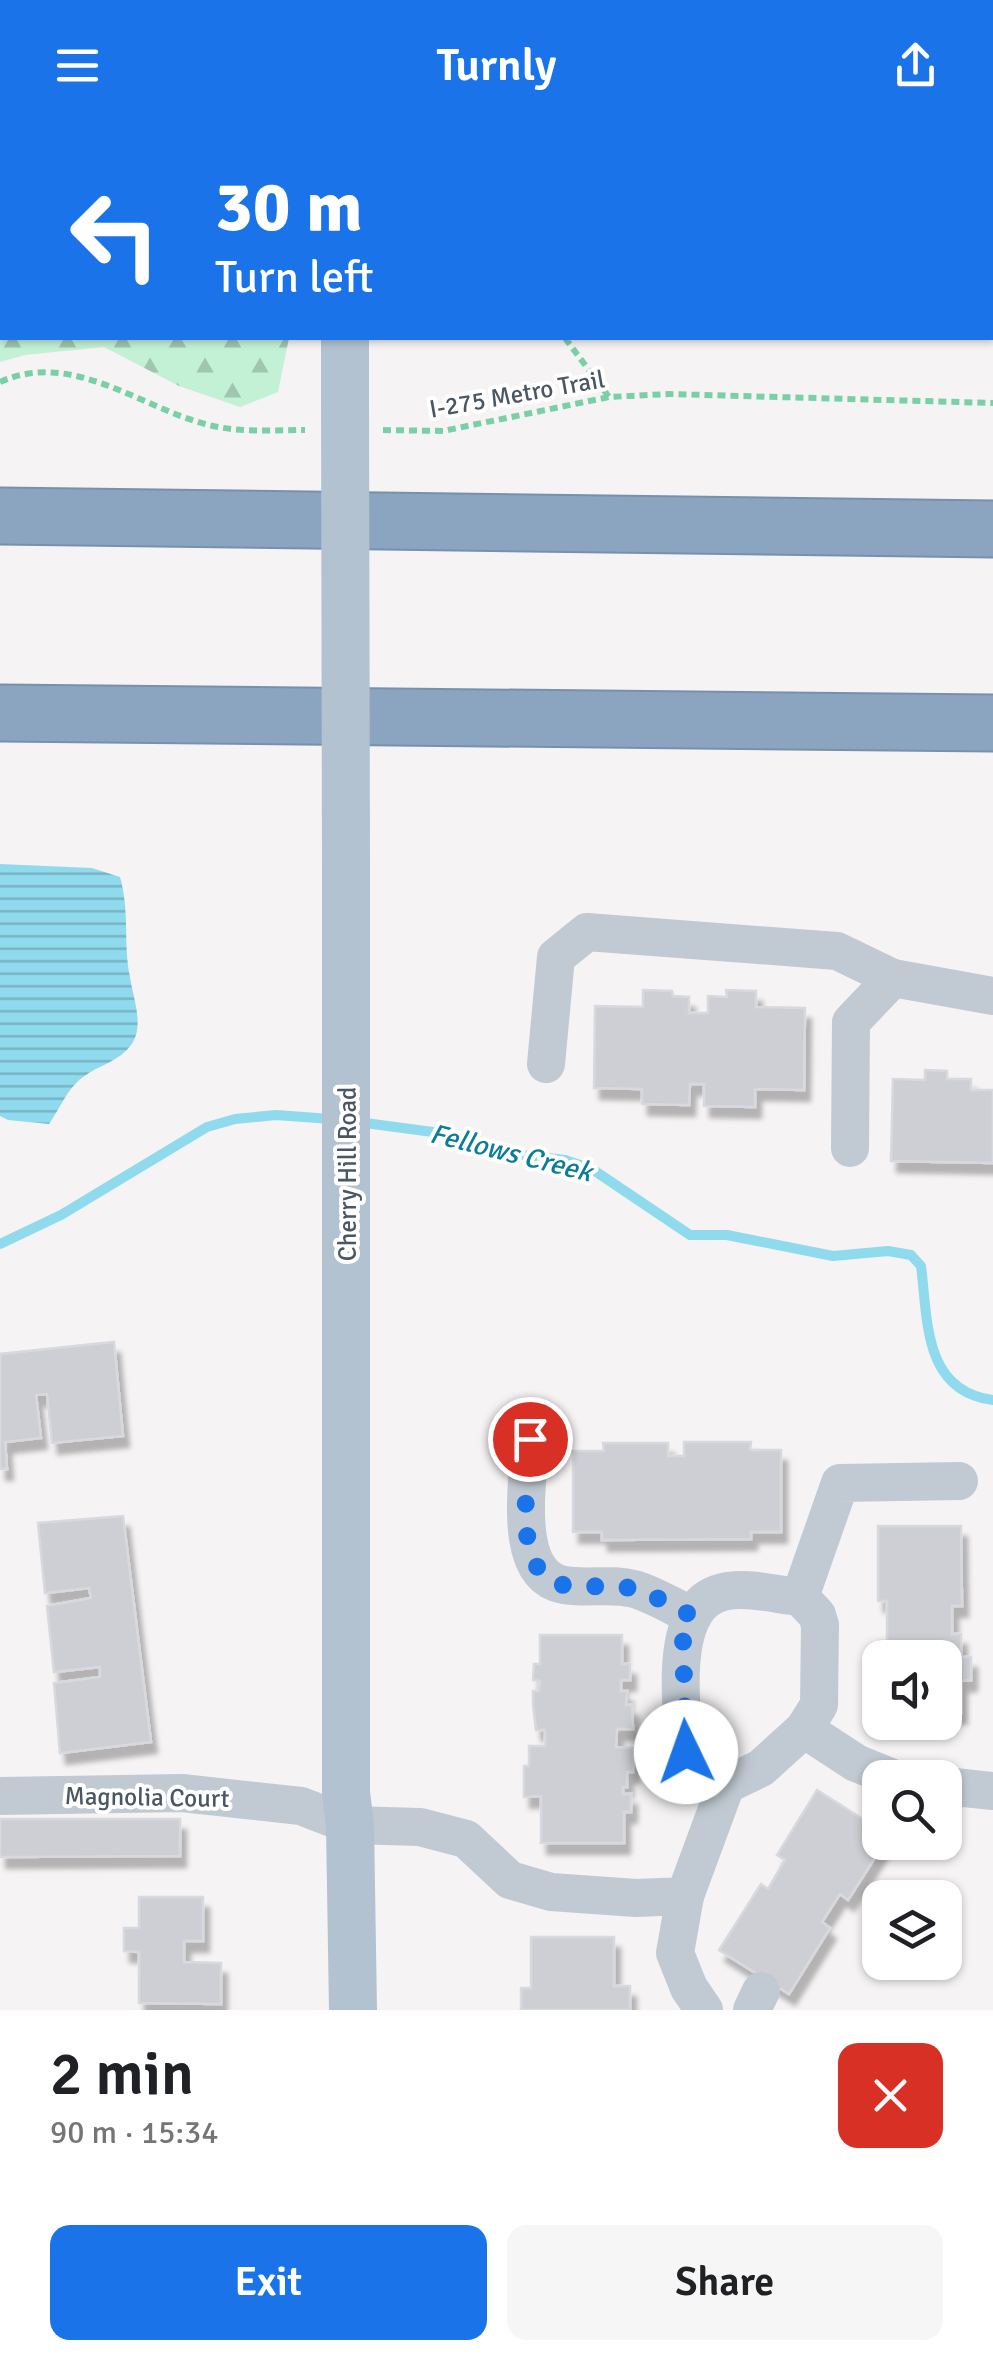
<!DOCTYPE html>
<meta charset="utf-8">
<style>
body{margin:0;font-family:Signika,sans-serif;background:#f6f6f6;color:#202124;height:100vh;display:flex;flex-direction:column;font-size:38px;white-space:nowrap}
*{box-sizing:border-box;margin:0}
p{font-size:32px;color:#757577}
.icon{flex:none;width:55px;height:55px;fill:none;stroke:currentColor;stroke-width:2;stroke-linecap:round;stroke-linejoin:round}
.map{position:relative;height:1880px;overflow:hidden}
.drawer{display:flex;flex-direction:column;background:#fff;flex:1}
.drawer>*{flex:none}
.banner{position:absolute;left:0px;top:0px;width:995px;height:210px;box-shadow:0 2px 8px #0004;background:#1a73e8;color:#fff;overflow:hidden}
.fabs{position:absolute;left:862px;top:1510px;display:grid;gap:20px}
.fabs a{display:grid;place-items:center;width:100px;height:100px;border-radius:20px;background:#fff;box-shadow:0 2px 8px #0004;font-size:50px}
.pin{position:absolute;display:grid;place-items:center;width:85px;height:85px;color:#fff;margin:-42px;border:5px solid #fff;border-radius:50%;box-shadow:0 2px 10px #0007}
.me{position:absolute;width:110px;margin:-55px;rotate:357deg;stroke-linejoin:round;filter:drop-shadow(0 0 8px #0008)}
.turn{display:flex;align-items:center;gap:35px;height:210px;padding:0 50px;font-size:45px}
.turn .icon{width:130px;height:130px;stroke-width:2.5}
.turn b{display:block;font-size:70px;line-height:85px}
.round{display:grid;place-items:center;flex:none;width:105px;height:105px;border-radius:20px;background:#f6f6f6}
.summary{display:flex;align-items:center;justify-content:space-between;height:170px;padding:0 50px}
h1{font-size:60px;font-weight:600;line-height:75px}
.cta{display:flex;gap:20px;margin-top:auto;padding:20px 50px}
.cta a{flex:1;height:115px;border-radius:20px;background:#1a73e8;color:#fff;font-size:40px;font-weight:600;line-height:115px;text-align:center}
.cta a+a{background:#f6f6f6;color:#202124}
header{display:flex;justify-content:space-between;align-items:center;height:130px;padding:0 50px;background:#1a73e8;color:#fff;font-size:45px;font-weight:600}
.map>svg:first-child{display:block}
.forest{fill:url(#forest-firs)}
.water{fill:url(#water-rules)}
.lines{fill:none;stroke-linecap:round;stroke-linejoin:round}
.stream{stroke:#90daee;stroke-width:10}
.building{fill:#cdcfd5;stroke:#d7d9de;stroke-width:2.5;filter:url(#shadow)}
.highway-casing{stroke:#7690ad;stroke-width:59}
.path{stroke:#7ad0a6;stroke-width:6;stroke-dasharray:8 5;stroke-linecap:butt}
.minor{stroke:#c1cad2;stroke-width:38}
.major{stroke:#b3c2d1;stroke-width:48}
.highway{stroke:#8ba5c1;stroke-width:55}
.major-bridge{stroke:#b3c2d1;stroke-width:48}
.route{stroke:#1a73e8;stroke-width:18;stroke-dasharray:0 32.4}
.labels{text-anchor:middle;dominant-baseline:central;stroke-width:8;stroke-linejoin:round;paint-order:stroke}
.street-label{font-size:25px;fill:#4a5661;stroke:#fff}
.water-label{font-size:28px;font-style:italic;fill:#0c7c9b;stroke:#fff}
</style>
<header><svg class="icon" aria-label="menu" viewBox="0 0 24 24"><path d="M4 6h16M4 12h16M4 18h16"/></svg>Turnly<svg class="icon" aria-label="share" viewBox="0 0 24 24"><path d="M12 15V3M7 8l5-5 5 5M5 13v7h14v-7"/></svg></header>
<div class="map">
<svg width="993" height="1880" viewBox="0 0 993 1880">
<defs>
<pattern id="forest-firs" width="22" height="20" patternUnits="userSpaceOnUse" patternTransform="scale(2.5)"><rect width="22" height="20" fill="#c3f1d5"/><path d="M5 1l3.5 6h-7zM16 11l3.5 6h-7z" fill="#a0c6b0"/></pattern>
<pattern id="water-rules" width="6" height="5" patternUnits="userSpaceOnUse" patternTransform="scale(2.5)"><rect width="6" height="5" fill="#90daee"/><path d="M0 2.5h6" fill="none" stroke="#78b4c4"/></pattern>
<filter id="shadow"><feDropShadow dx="6" dy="11" stdDeviation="2.5" flood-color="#0004"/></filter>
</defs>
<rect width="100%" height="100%" fill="#f5f3f3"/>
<!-- forest -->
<path class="forest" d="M0,0h275l-273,2v206h287l-11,54 -38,15 -61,-21 -75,-39 -79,8 -25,7z"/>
<!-- water -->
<path class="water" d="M0,734l92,4 28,9c10,35 3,66 10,100 3,21 15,49 1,68 -12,16 -29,19 -45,30 -18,11 -25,32 -37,49l-41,-4 -8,-4z"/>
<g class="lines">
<!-- stream -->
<g class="stream">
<path d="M358,992l82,11 66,20 59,7 27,9 98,66h37l106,21 55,-5 23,4 10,11c7,54 2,125 72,134"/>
<path d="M0,1114l61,-29 146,-88 28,-8 41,-4 55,4"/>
</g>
</g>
<!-- building -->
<g class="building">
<path d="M877,0h116v47l-1,-45h-115z"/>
<path d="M643,860l29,1 1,5 16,1v16h19v-17l19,1 -1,-7 30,1v16l49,1 -1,82 -49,-1v18l-51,-1v-22h-14l-1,21 -47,-1v-15l-48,-1 1,-82 48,1z"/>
<path d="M925,940l22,1v8h24v11h22v73l-102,-2 2,-82 32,1z"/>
<path d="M114,1212l9,94 -71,7 -5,-49 -11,1 5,43 -36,4 2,27h-7v-115z"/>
<path d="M684,1312h67l-1,8h31v82h-30v7l-149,1v-8h-29v-81h31l-1,-8h65v13h16z"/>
<path d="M123,1386l28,226 -91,11 -6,-70 46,-6v-10l-46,5 -7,-66 44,-8 -2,-10 -44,5 -7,-70z"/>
<path d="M878,1396h83l1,80h-10v28h9v23h10v23l-10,1v32h-16v-55h-65l-1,55v-72h8v-40h-9z"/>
<path d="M540,1505h82v29h8v16h-9v11h6l-1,14h6l1,24h-16l-1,18 17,1v24h-6v15h-4v7h8v18h-7v31h-83v-47l-17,1v-31h5v-20h16v-16h-9l-3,-26v-13h6l1,-10 -7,-1 1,-16h6z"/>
<path d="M817,1660l63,40v12h5l-37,58 -8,-6 -18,28 8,6 -41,66 -70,-44 42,-66 7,5 17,-29 -8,-5z"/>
<path d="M0,1689h180v37l-180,1z"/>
<path d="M139,1767h64v44h-19v21l37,1v41l-82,-1v-51l-15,-1v-23h15z"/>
<path d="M531,1807h83v49h16v24h-109v-22h10z"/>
</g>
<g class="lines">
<defs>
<g id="highway">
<path d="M0,386l993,13"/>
<path d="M0,583l993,10"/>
</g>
</defs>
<!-- highway casing -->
<use href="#highway" class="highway-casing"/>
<!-- path -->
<g class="path">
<path d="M487,2v-2"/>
<path d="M610,2l1,-2"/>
<path d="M708,2l1,-2"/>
<path d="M565,208l44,59"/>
<path d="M0,252c71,-32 138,24 205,42 32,9 67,6 100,6"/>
<path d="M383,300l60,1 166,-34 60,-3 324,9"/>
</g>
<!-- minor -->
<g class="minor">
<path d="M808,2v-2"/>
<path d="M992,153h1"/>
<path d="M546,934l10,-107 31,-25 250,19 56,27 100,18"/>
<path d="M850,1018l1,-126 42,-44"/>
<path d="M530,1309c-1,40 -20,136 34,146 23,4 48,-2 70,4 19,5 39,18 57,26"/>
<path d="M800,1467l40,-114 119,-2"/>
<path d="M726,1655l35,-17 43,-39"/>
<path d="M945,1656l48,5"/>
<path d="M0,1666l182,-3 119,13 49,19 70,2 46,12 44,41 41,12 85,6 49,-2 41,-111 -34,-21 -7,-11c-3,-45 -19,-148 38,-161 22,-6 54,3 77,5l17,18 3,10 -1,80 -15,24 52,34 37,15"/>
<path d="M685,1766l-10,57 14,35 15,22"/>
<path d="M752,1880l9,-19"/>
</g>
<!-- major -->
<g class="major">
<path d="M345,2v-2"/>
<path d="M345,262v-54"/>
<path d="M346,733v930l4,32 3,185"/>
</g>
<!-- highway -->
<use href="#highway" class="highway"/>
<!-- major-bridge -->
<path class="major-bridge" d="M345,262l1,471"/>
</g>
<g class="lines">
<!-- route -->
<path class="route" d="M530,1309c-1,40 -21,136 34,146 23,4 48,-2 70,4 19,5 39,18 57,26l-8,26 3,111"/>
</g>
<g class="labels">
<!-- street labels -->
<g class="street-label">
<text transform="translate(517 264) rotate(-10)">I-275 Metro Trail</text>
<text transform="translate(347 1044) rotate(-90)">Cherry Hill Road</text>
<text transform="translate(147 1667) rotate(1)">Magnolia Court</text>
</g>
<!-- water labels -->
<g class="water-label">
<text transform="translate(511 1023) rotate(14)">Fellows Creek</text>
</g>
</g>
</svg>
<div class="fabs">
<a><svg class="icon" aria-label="sound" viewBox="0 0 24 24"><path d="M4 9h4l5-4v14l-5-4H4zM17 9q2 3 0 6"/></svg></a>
<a><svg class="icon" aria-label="search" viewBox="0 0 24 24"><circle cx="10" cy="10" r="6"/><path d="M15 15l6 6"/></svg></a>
<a><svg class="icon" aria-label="layers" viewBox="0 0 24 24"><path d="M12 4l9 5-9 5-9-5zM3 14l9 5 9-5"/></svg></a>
</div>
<div class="pin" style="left:530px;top:1309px;background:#d93025"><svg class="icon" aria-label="arrive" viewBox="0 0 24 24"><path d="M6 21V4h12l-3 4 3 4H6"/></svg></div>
<svg class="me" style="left:686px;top:1622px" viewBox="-20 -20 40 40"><circle r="19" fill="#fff"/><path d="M0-13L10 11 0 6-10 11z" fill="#1a73e8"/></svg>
<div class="banner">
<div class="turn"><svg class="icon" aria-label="left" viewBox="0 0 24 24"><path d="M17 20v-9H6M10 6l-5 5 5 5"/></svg><div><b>30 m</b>Turn left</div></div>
</div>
</div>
<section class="drawer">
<div class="summary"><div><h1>2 min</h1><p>90 m · 15:34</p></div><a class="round" style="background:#d93025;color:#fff"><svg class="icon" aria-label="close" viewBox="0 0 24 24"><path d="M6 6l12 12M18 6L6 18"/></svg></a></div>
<div class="cta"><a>Exit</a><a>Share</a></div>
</section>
